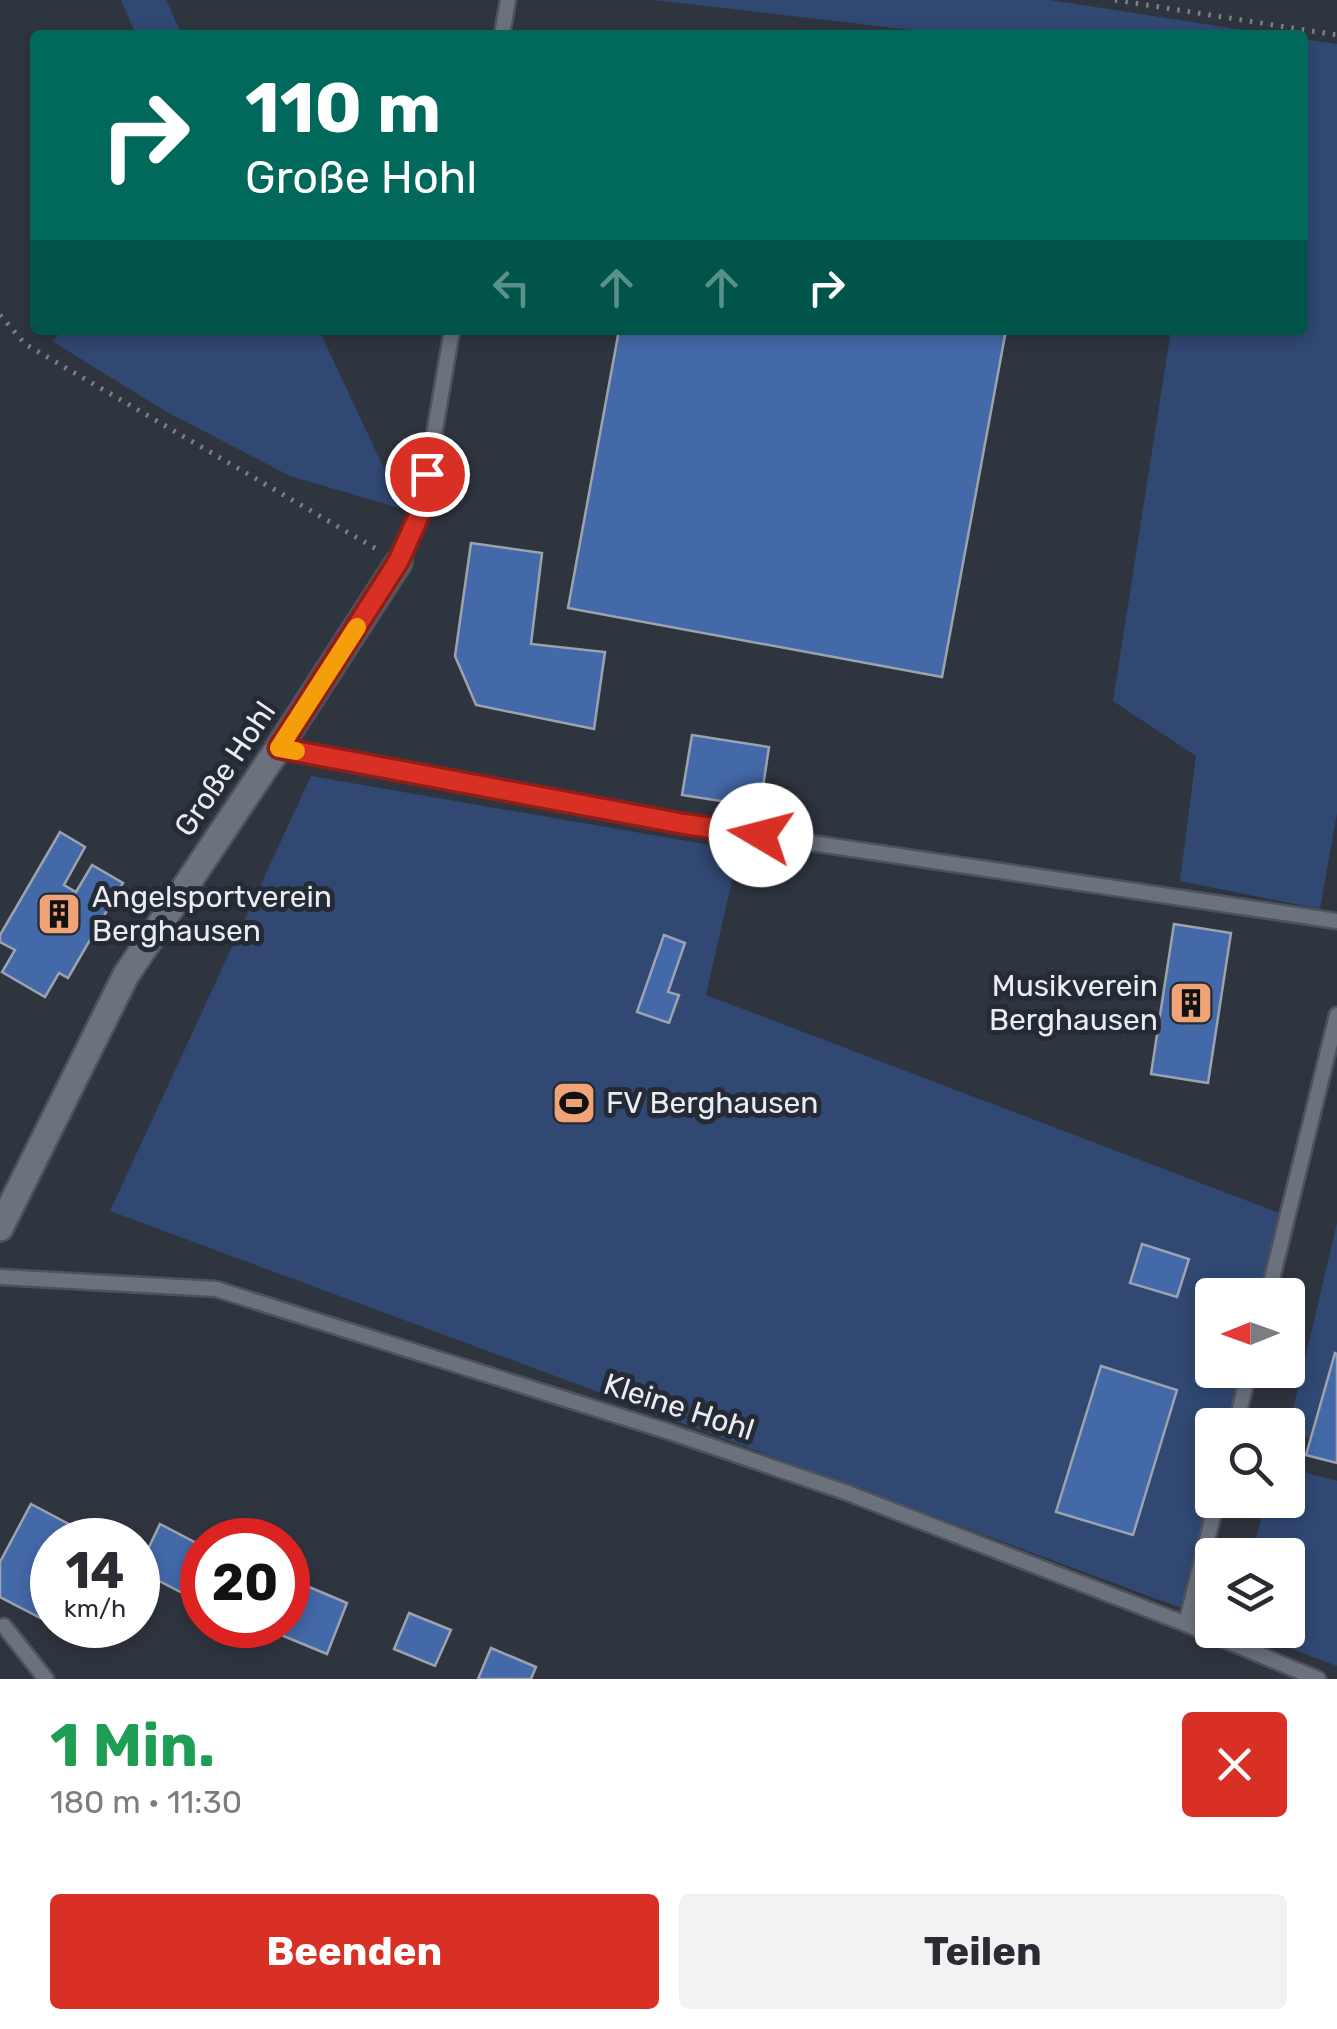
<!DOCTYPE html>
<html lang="de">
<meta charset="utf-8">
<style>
body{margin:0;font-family:Rubik,sans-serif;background:#f2f2f3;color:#2b2b33;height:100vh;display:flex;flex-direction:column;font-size:38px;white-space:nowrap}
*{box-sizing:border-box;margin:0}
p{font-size:32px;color:#7c7c81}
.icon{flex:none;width:55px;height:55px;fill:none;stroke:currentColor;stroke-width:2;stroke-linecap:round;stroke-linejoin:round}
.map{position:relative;height:1679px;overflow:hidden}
.drawer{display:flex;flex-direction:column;background:#fff;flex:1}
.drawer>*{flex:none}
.hud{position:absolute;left:30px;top:30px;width:1278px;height:305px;border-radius:10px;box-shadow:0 5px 15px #0003;background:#00695c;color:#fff;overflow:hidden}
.needle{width:65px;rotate:269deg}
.fabs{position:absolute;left:1195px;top:1278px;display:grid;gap:20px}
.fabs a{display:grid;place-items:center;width:110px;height:110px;border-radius:10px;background:#fff;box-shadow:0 5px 15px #0003;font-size:50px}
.speed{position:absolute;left:30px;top:1518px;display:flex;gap:20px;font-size:50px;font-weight:700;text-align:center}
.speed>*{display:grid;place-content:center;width:130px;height:130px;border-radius:50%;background:#fff;box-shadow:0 5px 15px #0003;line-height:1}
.speed small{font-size:25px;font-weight:400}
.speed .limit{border:15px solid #d22;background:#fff;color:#111}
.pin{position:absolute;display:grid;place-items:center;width:85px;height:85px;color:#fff;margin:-42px;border:5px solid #fff;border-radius:50%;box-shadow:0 2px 10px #0007}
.me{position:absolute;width:110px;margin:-55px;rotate:278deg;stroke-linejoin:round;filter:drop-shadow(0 0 8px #0008)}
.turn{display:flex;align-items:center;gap:35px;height:210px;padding:0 50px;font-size:45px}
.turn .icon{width:130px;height:130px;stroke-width:2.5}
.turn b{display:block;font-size:70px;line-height:85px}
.lanes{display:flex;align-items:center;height:95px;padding:0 50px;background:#0003;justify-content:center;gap:50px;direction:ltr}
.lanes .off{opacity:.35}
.round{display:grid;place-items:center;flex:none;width:105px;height:105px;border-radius:10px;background:#f2f2f3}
.head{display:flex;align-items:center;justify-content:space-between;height:170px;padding:0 50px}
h1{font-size:60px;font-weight:700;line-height:75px;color:#1e9e55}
.primary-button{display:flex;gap:20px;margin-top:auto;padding:20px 50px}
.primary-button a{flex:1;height:115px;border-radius:10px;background:#d93025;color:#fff;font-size:40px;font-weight:700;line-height:115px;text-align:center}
.primary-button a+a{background:#f2f2f3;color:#2b2b33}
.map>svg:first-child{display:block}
.green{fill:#304872}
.building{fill:#4469a9;stroke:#9ca3af;stroke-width:2.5}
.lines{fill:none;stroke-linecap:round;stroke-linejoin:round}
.lane-casing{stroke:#4e525b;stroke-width:19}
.street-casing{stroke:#4e525b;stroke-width:30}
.path{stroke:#7b8189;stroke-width:5;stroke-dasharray:2.5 8;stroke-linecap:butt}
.lane{stroke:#6b727e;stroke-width:14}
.street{stroke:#6b727e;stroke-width:25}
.route-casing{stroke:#8d1f18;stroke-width:25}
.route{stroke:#d93025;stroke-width:18}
.slow{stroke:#f59e0b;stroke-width:18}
.labels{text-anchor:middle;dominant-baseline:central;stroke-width:10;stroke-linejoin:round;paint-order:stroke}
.street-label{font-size:30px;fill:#e9edf3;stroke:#252b34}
.poi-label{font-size:30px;fill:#e9edf3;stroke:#252b34;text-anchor:start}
</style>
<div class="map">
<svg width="1337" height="1679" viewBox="0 0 1337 1679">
<rect width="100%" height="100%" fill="#2f353f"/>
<!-- green -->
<g class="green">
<path d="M121,0h45l16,35h-46z"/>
<path d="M655,0h395l226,35h-321z"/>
<path d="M1303,39l34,5v769l-17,96 -140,-28 16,-125 -83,-55 58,-371h131z"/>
<path d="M64,330h255l84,179 -113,-33 -125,-65 -113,-70z"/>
<path d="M311,776l428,74 -33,145 576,219 -19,81h-51v75h31l-12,55h-19v67l-31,116 -1071,-397z"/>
<path d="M1337,1223v130h-3l-24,85 -22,-7z"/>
<path d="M1288,1468l49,13v185l-95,-36h46v-75h-36l14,-55h22z"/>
</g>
<!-- building -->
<g class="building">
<path d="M619,330h387l-64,347 -374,-69z"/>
<path d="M471,543l71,10 -11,91 74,8 -11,77 -118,-24 -21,-49z"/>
<path d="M692,735l77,12 -9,60 -78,-12z"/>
<path d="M60,832l25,15 -21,38 12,7 16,-27 31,18 -55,95 -9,-5 -14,24 -43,-25 13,-22 -15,-8v-7z"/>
<path d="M1174,924l57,9 -23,150 -57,-9z"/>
<path d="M664,935l21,8 -17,49 11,3 -10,28 -32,-11z"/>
<path d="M1142,1244l47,15 -12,38 -47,-14z"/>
<path d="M1335,1353l2,1v109l-31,-8z"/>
<path d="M1101,1366l76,24 -44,145 -77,-23z"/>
<path d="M31,1504l68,36h-47v84l-52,-27v-35z"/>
<path d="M160,1524l42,22v35l-8,18 -56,-29z"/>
<path d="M288,1578l59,25 -20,51 -70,-29h31z"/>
<path d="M409,1613l42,17 -16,36 -41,-17z"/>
<path d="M491,1648l45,19 -5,12h-53z"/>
</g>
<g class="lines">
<defs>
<g id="lane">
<path d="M502,35l6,-35"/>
<path d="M399,562l22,-51 31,-181"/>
<path d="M279,747l405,77 653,97"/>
<path d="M0,1277l216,12 457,144 172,59 341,132 132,55"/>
<path d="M1268,1295l69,-280"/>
<path d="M1236,1425l13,-55"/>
<path d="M1186,1624l31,-124"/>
<path d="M4,1626l42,53"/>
</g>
<path id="street" d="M0,1228l126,-253 153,-228 120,-185"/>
</defs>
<!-- lane casing -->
<use href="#lane" class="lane-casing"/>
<!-- street casing -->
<use href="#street" class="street-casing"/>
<!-- path -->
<g class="path">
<path d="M1115,0l222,35"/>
<path d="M0,315l25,29 353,206"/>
</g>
<!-- lane -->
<use href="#lane" class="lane"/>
<!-- street -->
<use href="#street" class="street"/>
</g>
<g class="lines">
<defs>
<path id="route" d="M427,474l-6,37 -23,51 -119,186 405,76 77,11"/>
</defs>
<!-- route casing -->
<use href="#route" class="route-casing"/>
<!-- route -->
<use href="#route" class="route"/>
<!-- slow -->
<path class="slow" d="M296,751l-17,-3 78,-121"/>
</g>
<!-- icons -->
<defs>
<symbol id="building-square" viewBox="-11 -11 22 22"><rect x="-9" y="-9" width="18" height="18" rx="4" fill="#efa377" stroke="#252b34"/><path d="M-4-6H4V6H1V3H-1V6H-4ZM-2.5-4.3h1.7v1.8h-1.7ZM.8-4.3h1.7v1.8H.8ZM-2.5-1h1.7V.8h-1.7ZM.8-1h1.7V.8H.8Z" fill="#111"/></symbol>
<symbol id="stadium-square" viewBox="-11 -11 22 22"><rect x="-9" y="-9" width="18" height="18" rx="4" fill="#efa377" stroke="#252b34"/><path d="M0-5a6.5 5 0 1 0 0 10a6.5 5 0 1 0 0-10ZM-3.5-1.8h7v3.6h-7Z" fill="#111"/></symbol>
</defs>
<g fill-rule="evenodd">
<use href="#building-square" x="34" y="889" width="50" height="50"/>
<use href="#building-square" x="1166" y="978" width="50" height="50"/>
<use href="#stadium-square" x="549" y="1078" width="50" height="50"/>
</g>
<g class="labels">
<!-- street labels -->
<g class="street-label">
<text transform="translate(225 769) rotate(-56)">Große Hohl</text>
<text transform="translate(679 1407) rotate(18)">Kleine Hohl</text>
</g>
<!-- poi labels -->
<g class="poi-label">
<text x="92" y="897">Angelsportverein<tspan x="92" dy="34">Berghausen</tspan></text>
<text x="1158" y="986" text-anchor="end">Musikverein<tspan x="1158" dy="34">Berghausen</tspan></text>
<text x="606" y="1103">FV Berghausen</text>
</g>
</g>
</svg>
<div class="fabs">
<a><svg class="needle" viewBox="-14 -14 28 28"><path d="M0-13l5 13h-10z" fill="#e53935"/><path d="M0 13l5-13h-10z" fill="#7c7c81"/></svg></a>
<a><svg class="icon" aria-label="search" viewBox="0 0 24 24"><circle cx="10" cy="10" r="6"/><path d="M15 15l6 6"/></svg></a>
<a><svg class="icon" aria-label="layers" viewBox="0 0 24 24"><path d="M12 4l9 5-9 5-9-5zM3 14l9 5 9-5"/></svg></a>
</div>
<div class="speed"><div>14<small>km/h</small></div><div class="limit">20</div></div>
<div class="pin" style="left:427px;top:474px;background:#d93025"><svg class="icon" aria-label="arrive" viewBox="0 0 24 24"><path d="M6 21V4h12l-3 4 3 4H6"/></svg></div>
<svg class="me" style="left:761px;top:835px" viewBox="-20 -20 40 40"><circle r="19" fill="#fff"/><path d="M0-13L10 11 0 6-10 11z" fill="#d93025"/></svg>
<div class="hud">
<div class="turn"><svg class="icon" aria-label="right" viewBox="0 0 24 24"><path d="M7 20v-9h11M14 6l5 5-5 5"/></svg><div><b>110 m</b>Große Hohl</div></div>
<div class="lanes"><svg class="icon off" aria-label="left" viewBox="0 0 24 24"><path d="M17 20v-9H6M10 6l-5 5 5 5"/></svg><svg class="icon off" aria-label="ahead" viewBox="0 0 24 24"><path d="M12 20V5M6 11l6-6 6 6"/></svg><svg class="icon off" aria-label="ahead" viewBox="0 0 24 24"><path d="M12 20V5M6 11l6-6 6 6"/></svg><svg class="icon" aria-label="right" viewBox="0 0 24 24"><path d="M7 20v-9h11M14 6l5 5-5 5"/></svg></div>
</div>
</div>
<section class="drawer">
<div class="head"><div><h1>1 Min.</h1><p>180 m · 11:30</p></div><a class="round" style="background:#d93025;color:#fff"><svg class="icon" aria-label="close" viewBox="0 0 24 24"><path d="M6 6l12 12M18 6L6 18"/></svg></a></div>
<div class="primary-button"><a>Beenden</a><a>Teilen</a></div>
</section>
